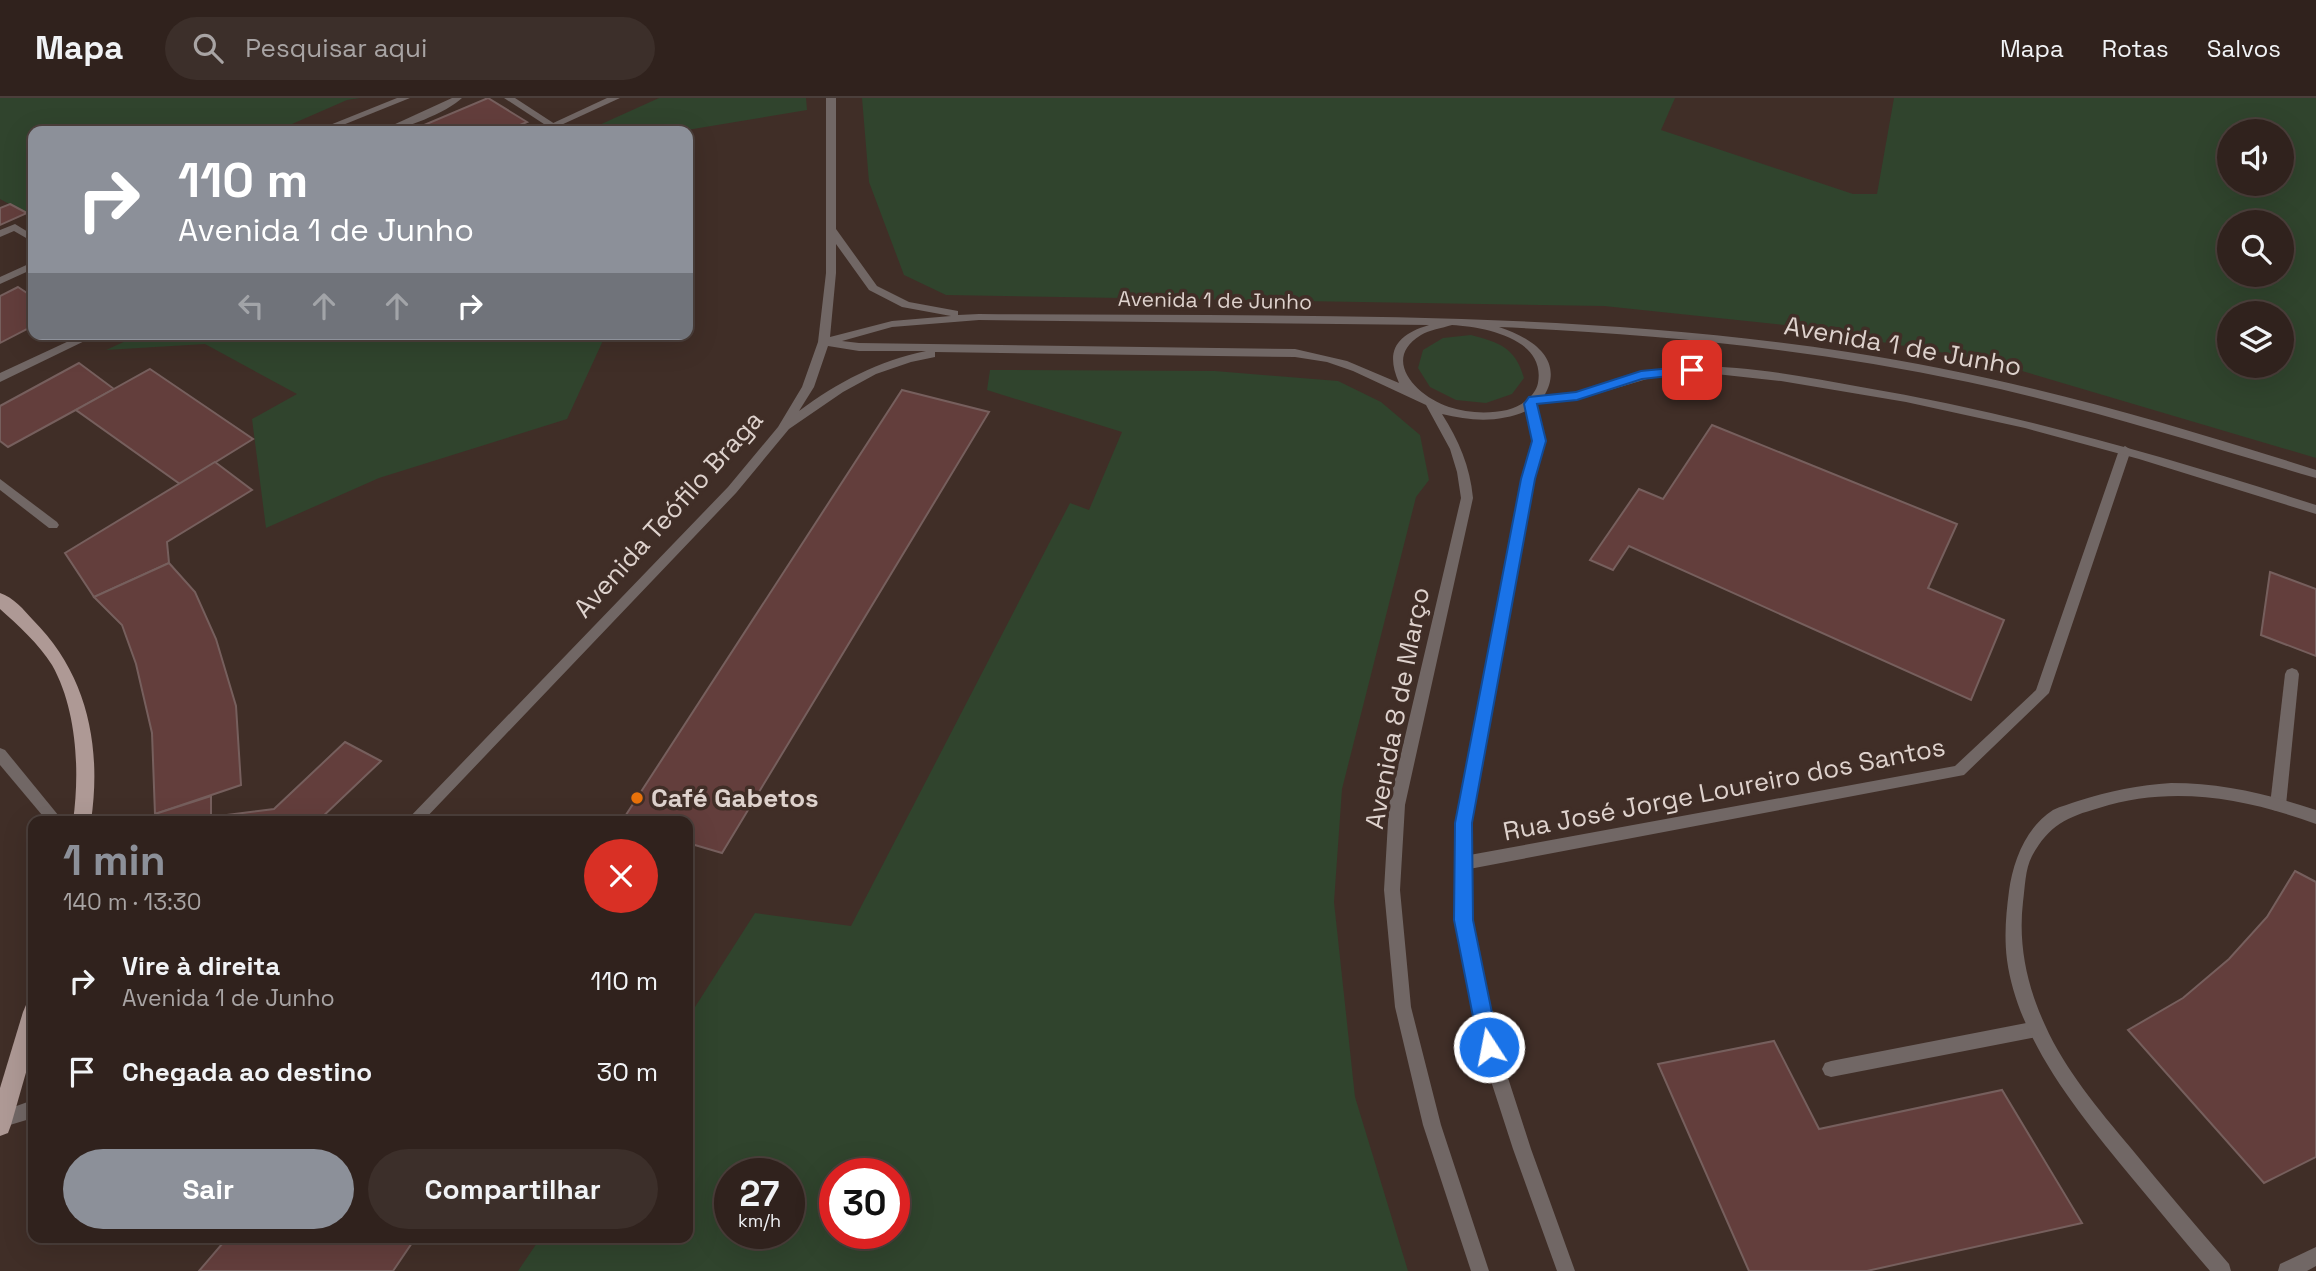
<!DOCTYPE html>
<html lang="pt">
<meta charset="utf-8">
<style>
body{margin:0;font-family:"Space Grotesk",sans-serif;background:#3c2f2a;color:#f1f3f6;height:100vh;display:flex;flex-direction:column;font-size:26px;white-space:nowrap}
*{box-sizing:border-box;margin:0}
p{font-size:23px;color:#a8a4a4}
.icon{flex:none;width:38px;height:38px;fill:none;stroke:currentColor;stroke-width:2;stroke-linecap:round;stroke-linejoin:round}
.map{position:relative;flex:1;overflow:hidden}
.panel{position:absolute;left:28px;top:718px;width:665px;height:427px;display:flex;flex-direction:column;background:#30221d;border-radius:14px;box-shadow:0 7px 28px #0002,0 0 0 2px #4b3f3b}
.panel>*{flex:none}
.banner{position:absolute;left:28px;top:28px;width:665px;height:214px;border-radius:14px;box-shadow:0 7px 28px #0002,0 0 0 2px #4b3f3b;background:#8c9099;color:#fff;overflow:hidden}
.controls{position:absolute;left:2217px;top:21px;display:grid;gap:14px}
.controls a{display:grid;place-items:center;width:77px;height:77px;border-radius:50%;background:#30221d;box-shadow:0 7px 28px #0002,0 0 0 2px #4b3f3b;font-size:35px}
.speed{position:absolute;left:714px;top:1060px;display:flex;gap:14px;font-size:35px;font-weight:700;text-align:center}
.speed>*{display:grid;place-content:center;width:91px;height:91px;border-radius:50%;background:#30221d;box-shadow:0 7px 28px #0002,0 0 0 2px #4b3f3b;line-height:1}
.speed small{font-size:18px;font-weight:400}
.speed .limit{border:10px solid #d22;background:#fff;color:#111}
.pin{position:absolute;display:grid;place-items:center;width:60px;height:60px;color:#fff;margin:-30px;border-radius:14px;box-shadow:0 4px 10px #0006}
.me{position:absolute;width:77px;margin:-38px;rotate:349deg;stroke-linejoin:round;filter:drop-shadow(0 0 5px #0008)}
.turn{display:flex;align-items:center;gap:24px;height:147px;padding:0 35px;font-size:32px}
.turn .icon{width:91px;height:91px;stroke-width:2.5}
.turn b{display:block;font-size:49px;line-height:60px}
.lanes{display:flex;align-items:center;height:66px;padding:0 35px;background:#0003;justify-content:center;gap:35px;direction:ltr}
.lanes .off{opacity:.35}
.round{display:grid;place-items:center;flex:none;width:74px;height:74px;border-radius:37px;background:#3c2f2a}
.headline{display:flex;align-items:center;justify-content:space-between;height:119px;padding:0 35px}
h1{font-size:42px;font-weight:600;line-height:52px;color:#8c9099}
.button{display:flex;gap:14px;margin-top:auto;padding:14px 35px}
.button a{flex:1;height:80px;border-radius:42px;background:#8c9099;color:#fff;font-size:28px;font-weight:600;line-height:80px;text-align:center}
.button a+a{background:#3c2f2a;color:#f1f3f6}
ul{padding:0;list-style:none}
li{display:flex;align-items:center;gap:21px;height:91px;padding:0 35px}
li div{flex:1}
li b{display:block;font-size:26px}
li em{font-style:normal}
header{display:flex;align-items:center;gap:42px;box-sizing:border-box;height:98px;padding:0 35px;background:#30221d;border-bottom:2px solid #4b3f3b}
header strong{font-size:33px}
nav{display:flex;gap:38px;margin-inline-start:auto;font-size:24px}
.search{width:490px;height:63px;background:#3c2f2a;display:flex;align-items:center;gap:18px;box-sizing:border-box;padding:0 24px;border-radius:38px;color:#a8a4a4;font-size:26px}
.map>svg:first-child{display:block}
.green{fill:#30442d;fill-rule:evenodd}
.building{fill:#633e3c;stroke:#765f5d;stroke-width:2}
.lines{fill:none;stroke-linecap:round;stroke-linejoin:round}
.lane{fill:#716765;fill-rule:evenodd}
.street{fill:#716765;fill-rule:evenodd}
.primary{fill:#ae9995;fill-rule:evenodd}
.route{fill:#1a73e8;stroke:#114b97;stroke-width:2}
.food-dot{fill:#e8710a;stroke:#402e27;stroke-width:2.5}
.labels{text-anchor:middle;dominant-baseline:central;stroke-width:7;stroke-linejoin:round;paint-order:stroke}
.far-street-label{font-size:21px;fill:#ded2cd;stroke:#402e27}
.street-label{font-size:26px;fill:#ded2cd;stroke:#402e27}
.poi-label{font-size:26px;font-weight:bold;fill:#ded2cd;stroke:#402e27;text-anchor:start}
</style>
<header>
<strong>Mapa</strong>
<div class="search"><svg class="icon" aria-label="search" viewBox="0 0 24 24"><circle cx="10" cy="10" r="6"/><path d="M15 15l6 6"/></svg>Pesquisar aqui</div>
<nav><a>Mapa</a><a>Rotas</a><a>Salvos</a></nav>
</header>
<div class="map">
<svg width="2316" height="1173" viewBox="0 0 2316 1173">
<rect width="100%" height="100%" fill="#402e27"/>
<!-- green -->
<g class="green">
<path d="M0,0h360l-13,2 -71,31h-243v86l-33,-18z"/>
<path d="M659,0h147l1,12 -126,21h-95z"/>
<path d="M862,0h813l-14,32 192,64h24l17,-96h422v360l-331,-98 -201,-35 -180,-19 -658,-11 -42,-20 -35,-93zM2282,33v53h-52v-53zM2230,124h52v53h-52zM2230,215h52v53h-52z"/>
<path d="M141,236h465l-39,85 -188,59 -113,50 -14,-109 45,-25 -92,-50 -99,6z"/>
<path d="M1471,237c29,8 44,12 53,43l-12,16 -26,9 -30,-3 -26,-13 -12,-19 5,-18 20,-12z"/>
<path d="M990,272l225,1 123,10 43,21 39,33 9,45 -13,17 -74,292 -8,113 21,195 53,174h-890l23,-34h147v-219l67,-105 96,13 219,-423 19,7 33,-78 -135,-42zM730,1076h59v60h-59zM835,1076h59v60h-59z"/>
</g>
<!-- building -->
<g class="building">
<path d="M488,0l39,24 -21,9h-85l-4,-3z"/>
<path d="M10,106l17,9 -27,12v-17z"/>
<path d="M18,189l15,10v29l-33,17v-47z"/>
<path d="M79,265l35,26 -106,58 -8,-6v-35z"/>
<path d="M150,271l103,70 -73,45 -104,-74z"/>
<path d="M902,292l87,22 -267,441 -34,-10v-22h-66z"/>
<path d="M1712,327l245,99 -29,64 76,32 -33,80 -342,-154 -16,24 -23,-10 49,-71 24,10z"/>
<path d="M215,364l37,28 -85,52 2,21 -75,34 -29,-44z"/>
<path d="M169,465l26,29 21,47 20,67 5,79 -86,29 -3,-81 -16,-69 -14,-39 -28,-28z"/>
<path d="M2270,474l46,17v67l-55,-21z"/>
<path d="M345,644l36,19 -63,60h-163v-7l56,-18v21l63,-8z"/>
<path d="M2295,773l21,11v275l-52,26 -136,-153 55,-32 46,-39 38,-42z"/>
<path d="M1774,943l45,88 183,-39 80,133 -215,48h-118l-91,-207z"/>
<path d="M228,1139h188l-23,34h-194z"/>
</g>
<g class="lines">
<!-- lane -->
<g class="lane">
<path d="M397,0h13l-82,33h-13z"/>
<path d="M452,0h10c-14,14 -63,34 -82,33z"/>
<path d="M504,0h11l43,28 -8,2z"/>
<path d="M15,126l18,11v7l-19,-11 -14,6v-7z"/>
<path d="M33,164v7l-33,15v-7z"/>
<path d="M2125,348l6,4 -82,243 -85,82 -500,95 -5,-2 -3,-5 3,-5 5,-2 491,-90 81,-76 83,-240z"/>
<path d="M0,381l57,43 2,3 -2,3h-8l-49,-38z"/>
<path d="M2292,570l5,2 2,4 -13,131 -3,5 -5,1 -5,-1 -3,-5 15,-131 2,-4z"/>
<path d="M0,650l5,2 58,71h-16l-47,-56z"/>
<path d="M2037,923l6,2 2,6 -2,6 -6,2 -206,40 -6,-2 -3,-6 3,-6 6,-2z"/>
</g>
<!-- street -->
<g class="street">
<path d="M607,0h13l-72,33h-12z"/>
<path d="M826,0h10v131l41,57 32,16 49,9v4l21,-1c290,3 582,-6 869,38 159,24 315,69 468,118v8c-116,-34 -230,-71 -348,-96 -154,-33 -311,-48 -469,-55 31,10 67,32 45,69 51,-3 97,-29 149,-30 57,0 113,11 168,21 155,26 306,70 455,118v9l-177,-55 -114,-31 -119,-26 -125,-21 -65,-7 -44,1 -25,4 -71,21 -40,4 9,37 -11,38 -62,344v97l26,127 33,102 44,122h-18l-44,-122 -33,-102 -24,-127v-97l66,-344 11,-38 -7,-30c-27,12 -56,10 -84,3 17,27 28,52 31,84l-68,307 -5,85 11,117 30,118 48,146h-18l-48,-146 -28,-118 -11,-117 5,-85 72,-307 -4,-26 -7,-23 -24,-44 -73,-34 -26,-9 -32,-5 -360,-5v5l-24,5 -35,12 -33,18 -54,37 -53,64 -313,328h-17l322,-334 50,-60 24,-40 16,-45 8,-69zM836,146l33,46 33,17 49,9 -59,5 -62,16 6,-64zM979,222l450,5c-33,10 -44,26 -30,58l-52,-22 -52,-12 -436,-6 -17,-2 50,-14zM1452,227c32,2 94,13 86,58 -3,14 -18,24 -31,27 -18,4 -41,3 -58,-3 -31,-10 -69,-47 -28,-72 8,-5 21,-7 31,-10zM828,248l31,5h67c-48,10 -88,31 -127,60l15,-24z"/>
<path d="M84,236h15l-99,48v-9z"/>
<path d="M2171,685c51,0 97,11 145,27v14c-71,-26 -144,-39 -217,-16 -32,9 -50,17 -67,48 -7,13 -7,32 -9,46 -5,43 4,84 22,123 20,45 54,85 85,122 32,39 65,78 99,117l2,7h-21c-27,-31 -52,-62 -78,-93 -51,-62 -114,-137 -125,-218 -3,-24 -1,-46 2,-69 4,-30 17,-64 44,-81 8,-4 17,-6 25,-9 31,-10 61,-16 93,-18z"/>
<path d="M33,1002v18l-33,10v-16z"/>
<path d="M2316,1149v19l-9,5h-29l2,-7z"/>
</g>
<!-- primary -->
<g class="primary">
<path d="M0,495c13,4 24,17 33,27 54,54 69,126 58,201h-18c7,-49 4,-112 -21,-156 -13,-21 -34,-40 -52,-56z"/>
<path d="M33,904v46l-22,77 -3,8 -8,3v-48l23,-76 3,-7z"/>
</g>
</g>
<!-- route -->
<path class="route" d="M1692,268l6,4 -2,3 -54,6 -65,21 -40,4 9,37 -11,38 -63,344 1,97 26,127 -3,7 -7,3 -7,-3 -3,-7 -25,-127 1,-97 66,-344 11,-38 -8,-37 5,-7 47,-5 65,-21z"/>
<!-- markers -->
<circle class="food-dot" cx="637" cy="700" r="7"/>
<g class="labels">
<!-- far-street labels -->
<g class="far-street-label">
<text transform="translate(1215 202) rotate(1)">Avenida 1 de Junho</text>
</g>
<!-- street labels -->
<g class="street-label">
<text transform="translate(1903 248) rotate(10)">Avenida 1 de Junho</text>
<text transform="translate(668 416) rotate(-48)">Avenida Teófilo Braga</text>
<text transform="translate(1397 610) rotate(-79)">Avenida 8 de Março</text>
<text transform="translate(1724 691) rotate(-11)">Rua José Jorge Loureiro dos Santos</text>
</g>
<!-- poi labels -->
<g class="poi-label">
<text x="651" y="700">Café Gabetos</text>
</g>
</g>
</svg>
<div class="controls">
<a><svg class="icon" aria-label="sound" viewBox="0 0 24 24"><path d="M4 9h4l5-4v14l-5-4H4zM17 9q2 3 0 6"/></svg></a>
<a><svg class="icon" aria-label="search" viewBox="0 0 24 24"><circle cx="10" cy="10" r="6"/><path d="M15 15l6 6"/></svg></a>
<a><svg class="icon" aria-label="layers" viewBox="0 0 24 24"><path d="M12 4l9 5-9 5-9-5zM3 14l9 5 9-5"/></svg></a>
</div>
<div class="speed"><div>27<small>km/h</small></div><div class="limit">30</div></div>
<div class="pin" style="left:1692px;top:272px;background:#d93025"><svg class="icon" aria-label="arrive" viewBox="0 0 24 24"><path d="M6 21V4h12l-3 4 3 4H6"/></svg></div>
<svg class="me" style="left:1489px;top:949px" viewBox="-20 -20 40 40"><circle r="17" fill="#1a73e8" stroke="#fff" stroke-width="3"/><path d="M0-11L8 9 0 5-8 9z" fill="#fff"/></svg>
<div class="banner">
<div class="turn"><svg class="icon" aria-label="right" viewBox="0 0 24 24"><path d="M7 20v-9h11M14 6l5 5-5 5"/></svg><div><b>110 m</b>Avenida 1 de Junho</div></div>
<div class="lanes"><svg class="icon off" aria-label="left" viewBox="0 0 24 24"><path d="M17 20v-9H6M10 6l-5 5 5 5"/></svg><svg class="icon off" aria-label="ahead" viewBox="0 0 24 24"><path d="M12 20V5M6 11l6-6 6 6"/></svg><svg class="icon off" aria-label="ahead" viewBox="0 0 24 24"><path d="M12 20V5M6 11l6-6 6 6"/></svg><svg class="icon" aria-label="right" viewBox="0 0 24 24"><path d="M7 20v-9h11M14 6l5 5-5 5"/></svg></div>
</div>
<section class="panel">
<div class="headline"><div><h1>1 min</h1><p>140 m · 13:30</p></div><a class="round" style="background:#d93025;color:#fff"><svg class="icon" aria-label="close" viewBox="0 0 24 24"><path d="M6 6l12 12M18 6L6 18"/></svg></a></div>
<ul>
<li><svg class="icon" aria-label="right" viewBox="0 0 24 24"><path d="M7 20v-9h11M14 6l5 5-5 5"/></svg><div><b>Vire à direita</b><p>Avenida 1 de Junho</p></div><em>110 m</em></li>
<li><svg class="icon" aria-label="arrive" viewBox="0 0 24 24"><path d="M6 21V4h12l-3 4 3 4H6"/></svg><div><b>Chegada ao destino</b></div><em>30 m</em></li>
</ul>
<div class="button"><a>Sair</a><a>Compartilhar</a></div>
</section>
</div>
